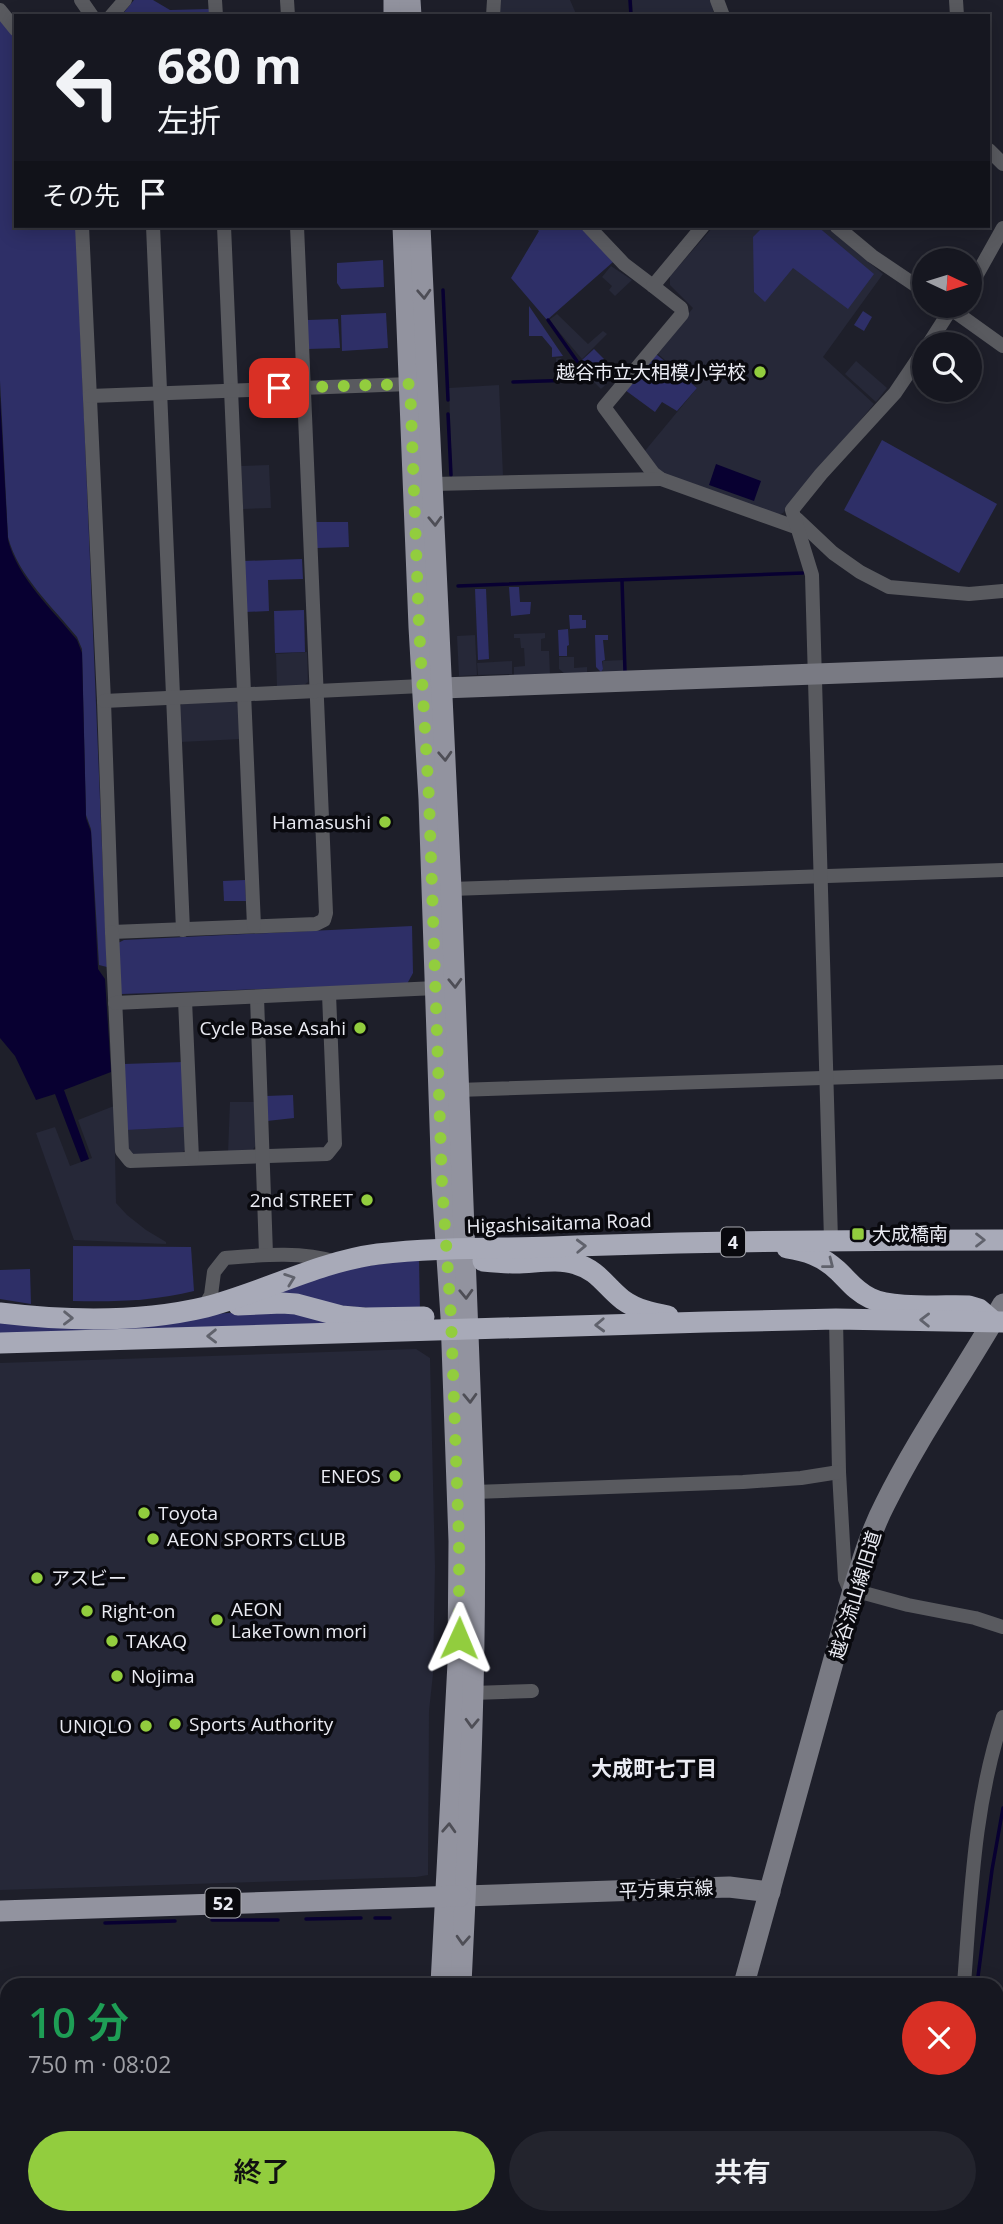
<!DOCTYPE html>
<html lang="ja">
<meta charset="utf-8">
<style>
body{margin:0;font-family:"Open Sans","Noto Sans JP",sans-serif;background:#23242d;color:#f1f3f6;height:100vh;display:flex;flex-direction:column;font-size:26px;white-space:nowrap}
*{box-sizing:border-box;margin:0}
p{font-size:23px;color:#9e9fa5}
.icon{flex:none;width:38px;height:38px;fill:none;stroke:currentColor;stroke-width:2;stroke-linecap:round;stroke-linejoin:round}
.map{position:relative;flex:1;overflow:hidden}
.details{position:absolute;left:0px;top:1978px;width:1004px;height:247px;display:flex;flex-direction:column;background:#161720;border-radius:21px 21px 0 0;box-shadow:0 4px 18px #0003,0 0 0 2px #35363e}
.details>*{flex:none}
.banner{position:absolute;left:14px;top:14px;width:976px;height:214px;border-radius:0px;box-shadow:0 4px 18px #0003,0 0 0 2px #35363e;background:#161720;color:#f1f3f6;overflow:hidden}
.needle{width:46px;rotate:94deg}
.tools{position:absolute;left:912px;top:248px;display:grid;gap:14px}
.tools a{display:grid;place-items:center;width:70px;height:70px;border-radius:50%;background:#161720;box-shadow:0 4px 18px #0003,0 0 0 2px #35363e;font-size:35px}
.pin{position:absolute;display:grid;place-items:center;width:60px;height:60px;color:#fff;margin:-30px;border-radius:14px;box-shadow:0 4px 10px #0006}
.me{position:absolute;width:77px;margin:-38px;rotate:1deg;stroke-linejoin:round;filter:drop-shadow(0 0 5px #0008)}
.turn{display:flex;align-items:center;gap:24px;height:147px;padding:0 28px;font-size:32px}
.turn .icon{width:91px;height:91px;stroke-width:2.5}
.turn b{display:block;font-size:49px;line-height:60px}
.then{display:flex;align-items:center;height:66px;padding:0 28px;background:#0003;gap:14px;font-size:26px}
.round{display:grid;place-items:center;flex:none;width:74px;height:74px;border-radius:37px;background:#23242d}
.headline{display:flex;align-items:center;justify-content:space-between;height:119px;padding:0 28px}
h1{font-size:42px;font-weight:600;line-height:52px;color:#1e9e55}
.cta{display:flex;gap:14px;margin-top:auto;padding:14px 28px}
.cta a{flex:1;height:80px;border-radius:42px;background:#92cd3e;color:#111;font-size:28px;font-weight:600;line-height:80px;text-align:center}
.cta a+a{background:#23242d;color:#f1f3f6}
.map>svg:first-child{display:block}
.built{fill:#262838}
.green{fill:#2e2f67}
.water{fill:#080031}
.lines{fill:none;stroke-linecap:round;stroke-linejoin:round}
.stream{stroke:#080031;stroke-width:3.5}
.street{stroke:#595a5f;stroke-width:14}
.secondary{stroke:#797a83;stroke-width:21}
.primary{stroke:#92939f;stroke-width:21}
.highway{stroke:#a8aab8;stroke-width:21}
.oneway{stroke:#4e4e56}
.oneway2{stroke:#60626c}
.route{stroke:#92cd3e;stroke-width:12;stroke-dasharray:0 21.6}
.poi-dot{fill:#92cd3e;stroke:#09090e;stroke-width:2.5}
.labels{text-anchor:middle;dominant-baseline:central;stroke-width:7;stroke-linejoin:round;paint-order:stroke}
.shield{fill:#09090e;stroke:#a6a7ae;stroke-width:2}
.shield-label{font-size:18px;font-weight:bold;fill:#eaebf3}
.poi-label{font-size:19px;fill:#eaebf3;stroke:#09090e;text-anchor:start}
.street-label{font-size:19px;fill:#eaebf3;stroke:#09090e}
.neighbourhood-label{font-size:21px;font-weight:bold;fill:#eaebf3;stroke:#09090e}
</style>
<div class="map">
<svg width="1003" height="2224" viewBox="0 0 1003 2224">
<rect width="100%" height="100%" fill="#1e1f2a"/>
<!-- built -->
<g class="built">
<path d="M501,0h69l7,16h-78z"/>
<path d="M632,0h79l3,16h-81z"/>
<path d="M714,226h111l58,48 -60,83 51,47 -91,109 -6,2 -119,-43 -14,-20 53,-64 -40,-35 36,-45 -23,-23v-9z"/>
<path d="M611,266l21,14 -17,16 -6,-6 3,-4 -10,-9z"/>
<path d="M557,314l31,30 15,-13 4,3 -25,25 -33,-39z"/>
<path d="M556,358h5l13,19 -17,1z"/>
<path d="M856,361l31,27 -11,14 -31,-28z"/>
<path d="M601,364l13,13 -13,12 -13,-13z"/>
<path d="M499,385l4,90 -51,2 -3,-89z"/>
<path d="M269,465l2,43 -28,1 -2,-43z"/>
<path d="M545,633v5l-4,1v12h8l1,24 -36,2v-10l11,-1 -1,-18h-3l-1,-10h-6v-4z"/>
<path d="M475,635l2,40 -18,1 -2,-40z"/>
<path d="M307,652l1,30 -5,4 -26,1 -1,-33z"/>
<path d="M559,657h15v11l13,-1v7h-22l-6,-5z"/>
<path d="M624,660v13l-23,-1 2,-3v-8z"/>
<path d="M512,661v13l-34,1 -1,-12z"/>
<path d="M233,700l6,5 2,34 -61,3 -2,-33 6,-8z"/>
<path d="M230,1102h24l3,42 -6,8 -23,1z"/>
<path d="M114,1106l2,97 11,12 19,15 20,12v2l-92,-4 -38,-107 19,-6 15,39 22,-8 -14,-38z"/>
<path d="M185,1127l1,22 -5,5 -49,2 -5,-5v-21z"/>
<path d="M416,1349l14,9 5,209 -2,107 -4,37 -1,164 -12,2 -416,13v-527z"/>
</g>
<!-- green -->
<g class="green">
<path d="M134,0h19l17,10 39,-1v7h-88z"/>
<path d="M0,19l16,20v187h60l31,741 -8,-2 -8,-136 -5,-14 -4,-166 -5,-12c-25,-31 -59,-61 -69,-100l-8,-156z"/>
<path d="M535,226h43l12,10 23,26 -66,58 -36,-42 28,-47 -5,-4z"/>
<path d="M764,226h53l57,48 -26,35 -55,-41 -28,34 -11,-10 -1,-55z"/>
<path d="M383,260l1,27 -43,2 -4,-6v-20z"/>
<path d="M529,306l34,50 -11,1v-9l-10,-12h-13z"/>
<path d="M863,311l9,6 -8,14 -10,-6z"/>
<path d="M386,313l2,35 -46,3 -1,-36z"/>
<path d="M338,319l2,29 -32,1 -1,-29z"/>
<path d="M594,349l10,10 -13,13 -9,-12z"/>
<path d="M656,354l41,34 -20,23 -15,-9 -7,10 -30,-22z"/>
<path d="M882,440l115,64 -38,69 -115,-63z"/>
<path d="M316,522h32l1,25 -32,1z"/>
<path d="M302,559l1,20 -35,1 1,31 -24,1 -1,-51z"/>
<path d="M509,587h10l1,15h11l-1,12 -19,2z"/>
<path d="M475,589h11l3,70 -11,1z"/>
<path d="M304,610l1,42 -30,1 -1,-42z"/>
<path d="M569,615h13v5h4v8l-16,1z"/>
<path d="M568,629l1,16 -2,1v10h-8l-1,-26z"/>
<path d="M595,635h13v5h-5l2,20 -3,1 1,8 -2,3 -5,-5z"/>
<path d="M245,880l1,21h-22l-1,-20z"/>
<path d="M412,926l1,47 -6,11 -285,10 -2,-1 -2,-50 6,-3z"/>
<path d="M183,1062l2,65 -58,3 -3,-66z"/>
<path d="M293,1095l1,23 -27,3 -1,-25z"/>
<path d="M73,1246l118,1 3,44c-40,10 -80,11 -121,10z"/>
<path d="M419,1259l1,53 -164,-13 80,-29z"/>
<path d="M30,1269l1,35 -31,-5v-29z"/>
<path d="M282,1309l82,15 -364,14v-19l186,-3z"/>
</g>
<!-- water -->
<g class="water">
<path d="M0,396l8,144c10,39 44,69 69,100l5,13 4,165 5,14 7,137 7,10 6,93 -47,18 25,69 -8,3 -26,-68 -19,6 -21,-44 -15,-18z"/>
<path d="M716,464l45,17 -7,20 -45,-16z"/>
</g>
<g class="lines">
<!-- stream -->
<g class="stream">
<path d="M630,0l1,16"/>
<path d="M443,290l5,110"/>
<path d="M548,320l38,54"/>
<path d="M513,382l62,-2"/>
<path d="M448,414l3,61"/>
<path d="M622,580l3,92"/>
<path d="M458,586l345,-13"/>
<path d="M375,1918h15"/>
<path d="M306,1919l55,-1"/>
<path d="M212,1920h66"/>
<path d="M105,1923l70,-2"/>
<path d="M977,1984l15,-114 11,-62"/>
<path d="M973,2217l1,7"/>
</g>
<!-- street -->
<g class="street">
<path d="M81,0l11,16"/>
<path d="M215,0l1,16"/>
<path d="M287,0l1,16"/>
<path d="M717,0l6,16"/>
<path d="M956,0l1,16"/>
<path d="M0,10l16,20"/>
<path d="M111,16l14,-16"/>
<path d="M493,16l1,-16"/>
<path d="M989,150l14,14"/>
<path d="M82,226l22,475 8,231 204,-8 8,-4 2,-7 -29,-687"/>
<path d="M153,226l30,704"/>
<path d="M224,226l30,700"/>
<path d="M588,226l36,38 29,22"/>
<path d="M703,226l-50,60 28,22 1,6 -78,93 49,66 8,6 137,49"/>
<path d="M836,226l36,30 52,35"/>
<path d="M970,287l33,-59"/>
<path d="M947,306l56,40"/>
<path d="M928,345l23,-36"/>
<path d="M90,396l320,-12"/>
<path d="M433,484l228,-5"/>
<path d="M797,519l36,34 27,19 29,15 80,7 34,-3"/>
<path d="M104,701l318,-15"/>
<path d="M451,889l552,-19"/>
<path d="M112,932l10,219 8,10 197,-7 8,-10 -6,-150"/>
<path d="M257,997l9,257"/>
<path d="M185,1000l7,158"/>
<path d="M115,1003l321,-15"/>
<path d="M458,1090l545,-18"/>
<path d="M831,1240l-19,-665 -20,-65 29,-36 74,-81 29,-43"/>
<path d="M204,1307l7,-12 3,-23 11,-14c37,-3 75,-7 112,4"/>
<path d="M836,1319l3,153 6,107 3,7 5,4 55,15 67,13 28,9"/>
<path d="M474,1492l269,-10 58,-4 38,-6"/>
<path d="M473,1693l59,-2"/>
<path d="M964,1984c7,-90 10,-180 39,-267"/>
<path d="M487,2217v7"/>
<path d="M961,2217v7"/>
</g>
<!-- secondary -->
<g class="secondary">
<path d="M425,686l17,2 561,-21"/>
<path d="M465,1896l264,-9 41,5"/>
<path d="M744,1984l109,-394c9,-29 18,-59 32,-86 34,-69 80,-133 118,-200"/>
<path d="M719,2217l2,7"/>
</g>
<!-- primary -->
<g class="primary">
<path d="M394,0v16"/>
<path d="M410,0l1,16"/>
<path d="M403,226l16,401 10,172 13,384 9,134 8,224 -1,122 -17,321"/>
<path d="M420,226l31,663 23,603c3,164 -5,328 -13,492"/>
<path d="M0,1911l460,-15"/>
<path d="M429,2224l1,-7"/>
<path d="M448,2224v-7"/>
</g>
<!-- highway -->
<g class="highway">
<path d="M787,1248c19,3 35,8 50,22 11,10 18,21 33,28 21,11 73,7 99,8l10,3 14,12"/>
<path d="M483,1261c11,1 22,2 33,2 19,0 41,-5 60,1 22,6 30,23 47,36 14,10 29,13 45,16"/>
<path d="M238,1305l44,-2 14,1 45,12 24,2 59,-1"/>
<path d="M0,1313c67,8 139,10 206,-6 58,-15 112,-45 172,-53 58,-7 116,-5 174,-7 151,-6 301,-7 451,-7"/>
<path d="M0,1343l706,-21 130,-3 167,3"/>
</g>
</g>
<!-- one-way arrows -->
<defs><path id="oneway-chevron" d="M-2-3.5L2.5 0L-2 3.5" fill="none" stroke-width="1.6" stroke-linecap="round" stroke-linejoin="round" transform="scale(1.75)"/></defs>
<g class="oneway">
<use href="#oneway-chevron" transform="translate(424 294) rotate(87)"/>
<use href="#oneway-chevron" transform="translate(435 521) rotate(88)"/>
<use href="#oneway-chevron" transform="translate(445 756) rotate(87)"/>
<use href="#oneway-chevron" transform="translate(455 983) rotate(88)"/>
<use href="#oneway-chevron" transform="translate(466 1294) rotate(88)"/>
<use href="#oneway-chevron" transform="translate(470 1398) rotate(88)"/>
<use href="#oneway-chevron" transform="translate(472 1723) rotate(92)"/>
<use href="#oneway-chevron" transform="translate(449 1828) rotate(-87)"/>
<use href="#oneway-chevron" transform="translate(463 1940) rotate(93)"/>
</g>
<g class="oneway2">
<use href="#oneway-chevron" transform="translate(980 1240)"/>
<use href="#oneway-chevron" transform="translate(581 1246) rotate(-2)"/>
<use href="#oneway-chevron" transform="translate(829 1264) rotate(38)"/>
<use href="#oneway-chevron" transform="translate(290 1279) rotate(-20)"/>
<use href="#oneway-chevron" transform="translate(68 1318) rotate(1)"/>
<use href="#oneway-chevron" transform="translate(925 1320) rotate(-179)"/>
<use href="#oneway-chevron" transform="translate(600 1325) rotate(178)"/>
<use href="#oneway-chevron" transform="translate(212 1336) rotate(179)"/>
</g>
<g class="lines">
<!-- route -->
<path class="route" d="M279,388l131,-4 9,243 10,172 13,384 9,134 8,224v97"/>
</g>
<!-- markers -->
<g class="poi-dot">
<circle cx="760" cy="372" r="7"/>
<circle cx="385" cy="822" r="7"/>
<circle cx="360" cy="1028" r="7"/>
<circle cx="367" cy="1200" r="7"/>
<rect x="851" y="1227" width="14" height="14" rx="3.5"/>
<circle cx="395" cy="1476" r="7"/>
<circle cx="144" cy="1513" r="7"/>
<circle cx="153" cy="1539" r="7"/>
<circle cx="37" cy="1578" r="7"/>
<circle cx="87" cy="1611" r="7"/>
<circle cx="217" cy="1620" r="7"/>
<circle cx="112" cy="1641" r="7"/>
<circle cx="117" cy="1676" r="7"/>
<circle cx="175" cy="1724" r="7"/>
<circle cx="146" cy="1726" r="7"/>
</g>
<g class="labels">
<!-- shield labels -->
<g class="shield">
<rect x="721" y="1227.5" width="24" height="29" rx="5"/>
<rect x="205.5" y="1888.5" width="35" height="29" rx="5"/>
</g>
<g class="shield-label">
<text x="733" y="1242">4</text>
<text x="223" y="1903">52</text>
</g>
<!-- poi labels -->
<g class="poi-label">
<text x="746" y="372" text-anchor="end">越谷市立大相模小学校</text>
<text x="371" y="822" text-anchor="end">Hamasushi</text>
<text x="346" y="1028" text-anchor="end">Cycle Base Asahi</text>
<text x="353" y="1200" text-anchor="end">2nd STREET</text>
<text x="872" y="1234">大成橋南</text>
<text x="381" y="1476" text-anchor="end">ENEOS</text>
<text x="158" y="1513">Toyota</text>
<text x="167" y="1539">AEON SPORTS CLUB</text>
<text x="51" y="1578">アスビー</text>
<text x="231" y="1609">AEON<tspan x="231" dy="22">LakeTown mori</tspan></text>
<text x="101" y="1611">Right-on</text>
<text x="126" y="1641">TAKAQ</text>
<text x="131" y="1676">Nojima</text>
<text x="189" y="1724">Sports Authority</text>
<text x="132" y="1726" text-anchor="end">UNIQLO</text>
</g>
<!-- street labels -->
<g class="street-label">
<text transform="translate(559 1223) rotate(-2)">Higashisaitama Road</text>
<text transform="translate(855 1595) rotate(-73)">越谷流山線旧道</text>
<text transform="translate(666 1889) rotate(-2)">平方東京線</text>
</g>
<!-- neighbourhood labels -->
<g class="neighbourhood-label">
<text x="654" y="1768">大成町七丁目</text>
</g>
</g>
</svg>
<div class="tools">
<a><svg class="needle" viewBox="-14 -14 28 28"><path d="M0-13l5 13h-10z" fill="#e53935"/><path d="M0 13l5-13h-10z" fill="#9e9fa5"/></svg></a>
<a><svg class="icon" aria-label="search" viewBox="0 0 24 24"><circle cx="10" cy="10" r="6"/><path d="M15 15l6 6"/></svg></a>
</div>
<div class="pin" style="left:279px;top:388px;background:#d93025"><svg class="icon" aria-label="arrive" viewBox="0 0 24 24"><path d="M6 21V4h12l-3 4 3 4H6"/></svg></div>
<svg class="me" style="left:459px;top:1638px" viewBox="-20 -20 40 40"><path d="M0-17L14 15 0 8-14 15z" fill="#92cd3e" stroke="#fff" stroke-width="4"/></svg>
<div class="banner">
<div class="turn"><svg class="icon" aria-label="left" viewBox="0 0 24 24"><path d="M17 20v-9H6M10 6l-5 5 5 5"/></svg><div><b>680 m</b>左折</div></div>
<div class="then">その先<svg class="icon" aria-label="arrive" viewBox="0 0 24 24"><path d="M6 21V4h12l-3 4 3 4H6"/></svg></div>
</div>
<section class="details">
<div class="headline"><div><h1>10 分</h1><p>750 m · 08:02</p></div><a class="round" style="background:#d93025;color:#fff"><svg class="icon" aria-label="close" viewBox="0 0 24 24"><path d="M6 6l12 12M18 6L6 18"/></svg></a></div>
<div class="cta"><a>終了</a><a>共有</a></div>
</section>
</div>
